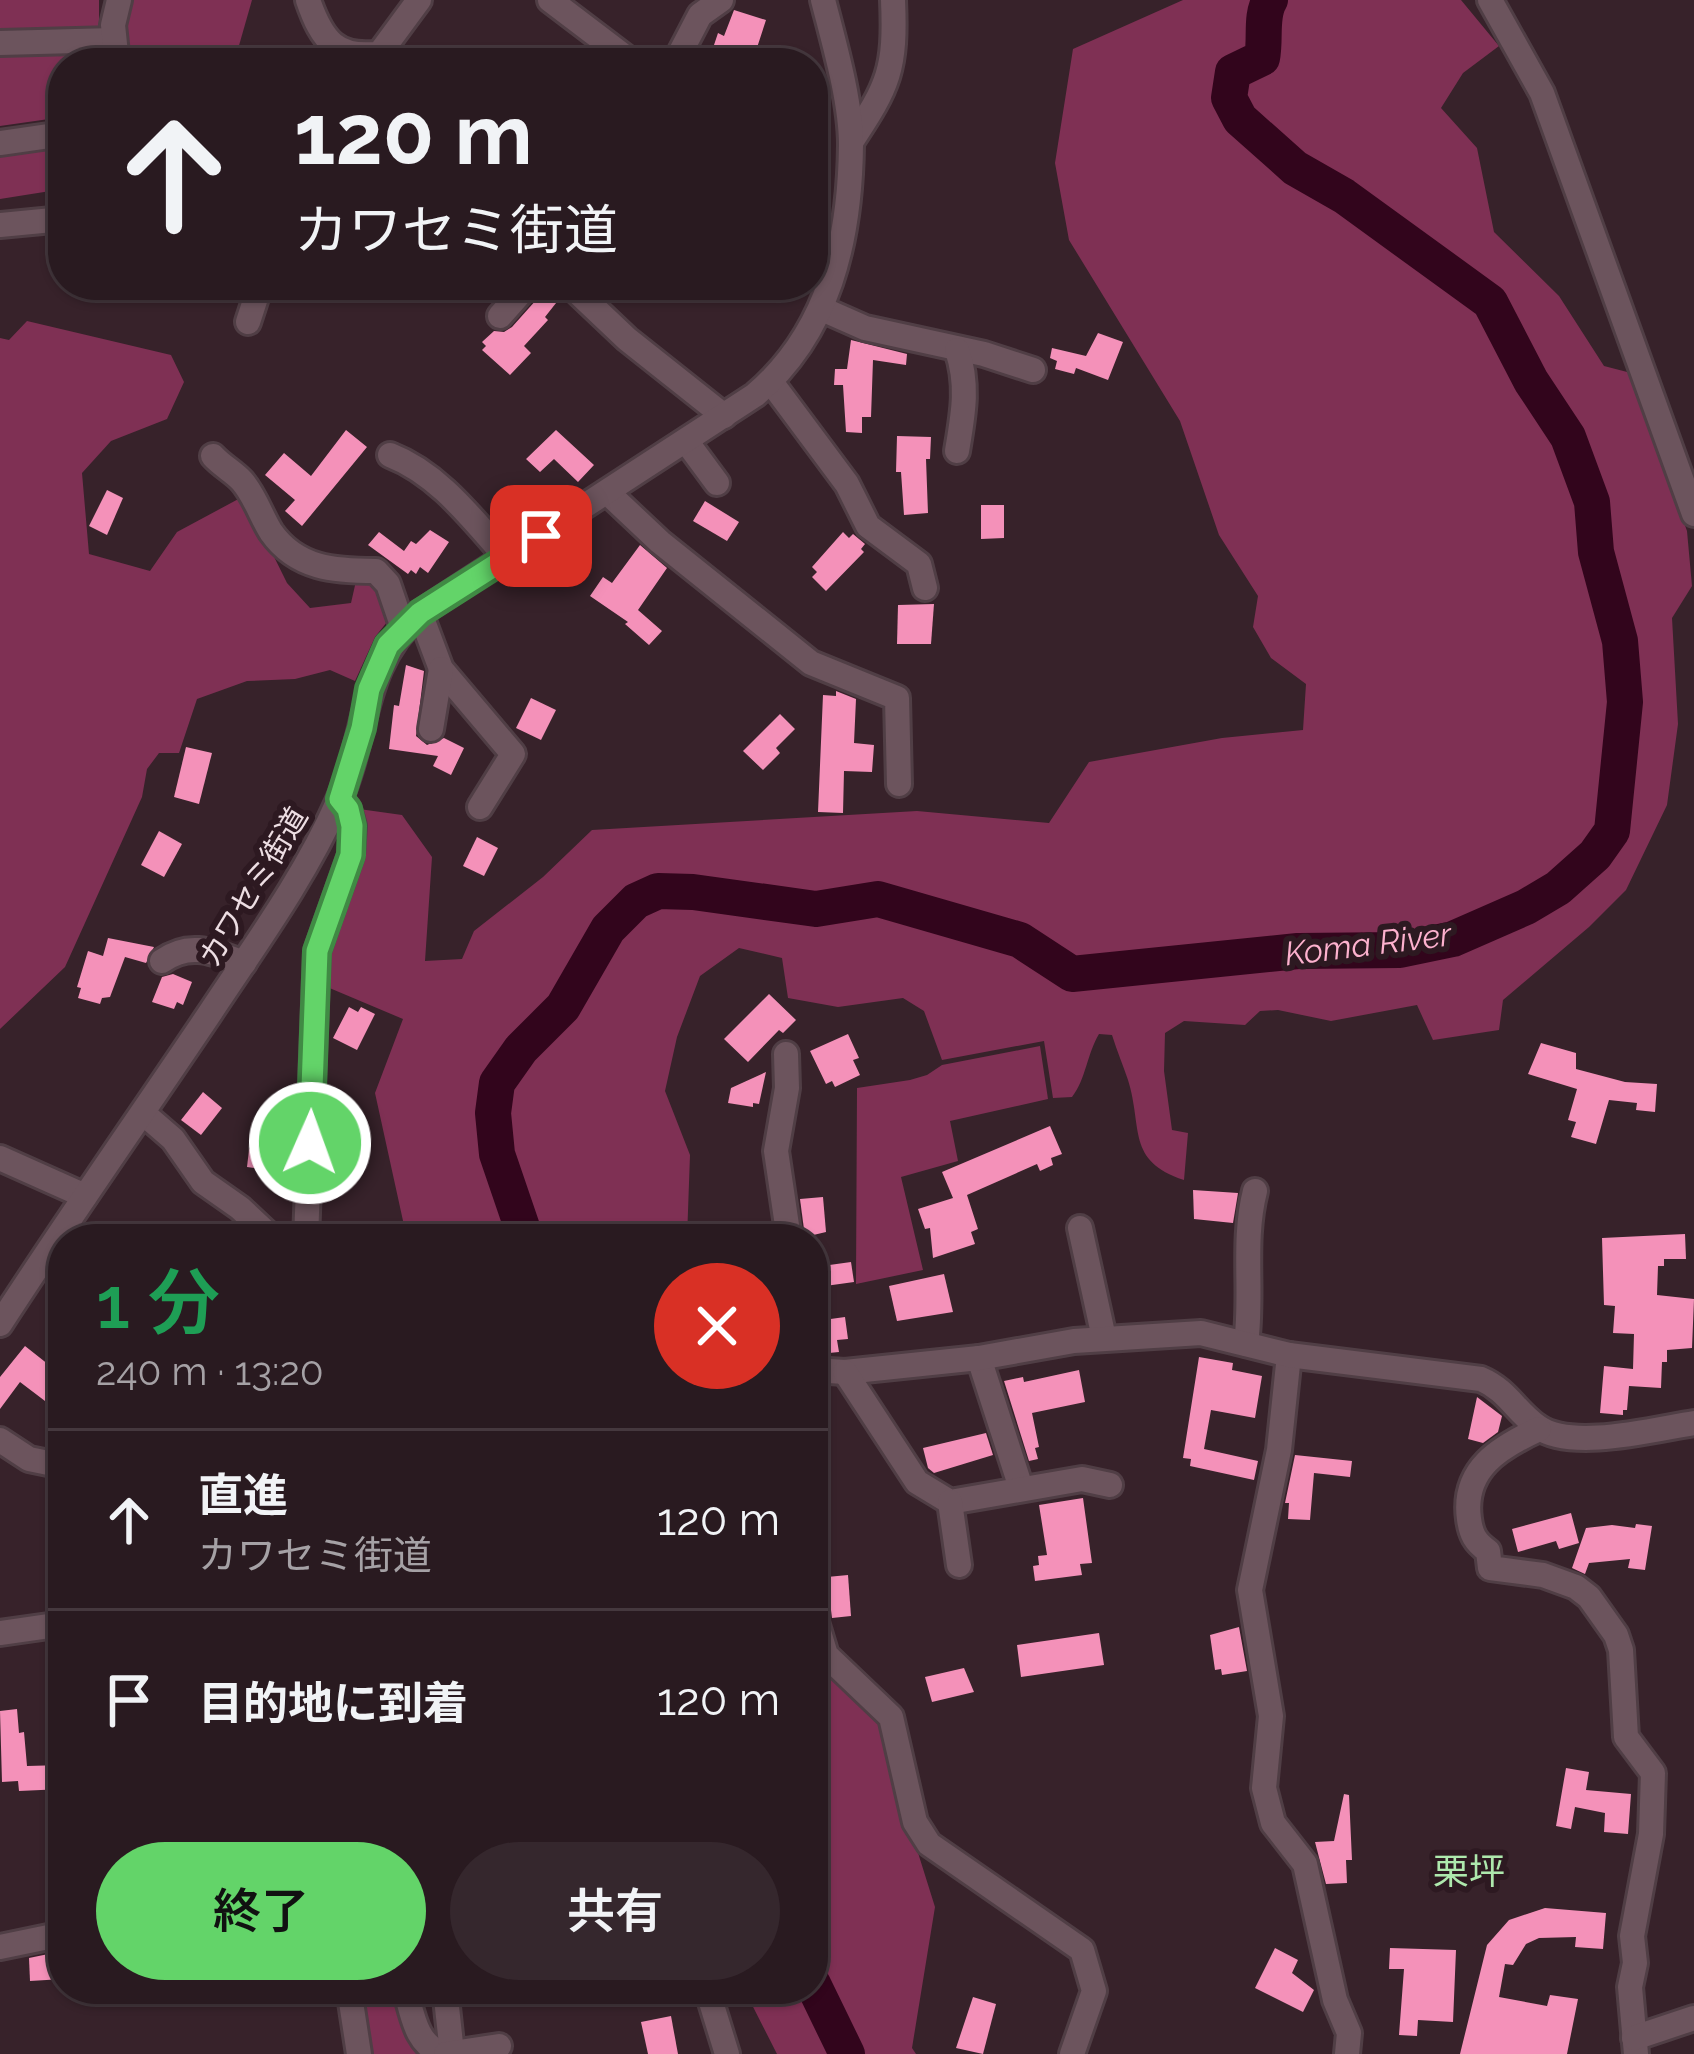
<!DOCTYPE html>
<html lang="ja">
<meta charset="utf-8">
<style>
body{margin:0;font-family:Raleway,"Noto Sans JP",sans-serif;background:#35272d;color:#f1f3f6;height:100vh;display:flex;flex-direction:column;font-size:45px;white-space:nowrap}
*{box-sizing:border-box;margin:0}
p{font-size:39px;color:#a5a1a5}
.icon{flex:none;width:66px;height:66px;fill:none;stroke:currentColor;stroke-width:2;stroke-linecap:round;stroke-linejoin:round}
.map{position:relative;flex:1;overflow:hidden}
.sheet{position:absolute;left:48px;top:1224px;width:780px;height:780px;display:flex;flex-direction:column;background:#291a20;border-radius:48px;box-shadow:0 3px 9px #0004,0 0 0 3px #45383e}
.sheet>*{flex:none}
.top-card{position:absolute;left:48px;top:48px;width:780px;height:252px;border-radius:48px;box-shadow:0 3px 9px #0004,0 0 0 3px #45383e;background:#291a20;color:#f1f3f6;overflow:hidden}
.pin{position:absolute;display:grid;place-items:center;width:102px;height:102px;color:#fff;margin:-51px;border-radius:24px;box-shadow:0 6px 18px #0006}
.me{position:absolute;width:132px;margin:-66px;rotate:2deg;stroke-linejoin:round;filter:drop-shadow(0 0 9px #0008)}
.turn{display:flex;align-items:center;gap:42px;height:252px;padding:0 48px;font-size:54px}
.turn .icon{width:156px;height:156px;stroke-width:2.5}
.turn b{display:block;font-size:84px;line-height:102px}
.round{display:grid;place-items:center;flex:none;width:126px;height:126px;border-radius:63px;background:#35272d}
.summary{display:flex;align-items:center;justify-content:space-between;height:204px;padding:0 48px}
h1{font-size:72px;font-weight:600;line-height:90px;color:#1e9e55}
.action{display:flex;gap:24px;margin-top:auto;padding:24px 48px}
.action a{flex:1;height:138px;border-radius:72px;background:#63d469;color:#111;font-size:48px;font-weight:600;line-height:138px;text-align:center}
.action a+a{background:#35272d;color:#f1f3f6}
ul{padding:0;list-style:none}
li{display:flex;align-items:center;gap:36px;height:180px;padding:0 48px;border-top:3px solid #45383e}
li div{flex:1}
li b{display:block;font-size:45px}
li em{font-style:normal}
.map>svg:first-child{display:block}
.green{fill:#7f3054}
.lines{fill:none;stroke-linecap:round;stroke-linejoin:round}
.river{stroke:#32051c;stroke-width:36}
.building{fill:#f491b9}
.minor-casing{stroke:#503e45;stroke-width:30}
.minor{stroke:#6c545d;stroke-width:24}
.route-casing{stroke:#408a44;stroke-width:30}
.route{stroke:#63d469;stroke-width:21}
.labels{text-anchor:middle;dominant-baseline:central;stroke-width:12;stroke-linejoin:round;paint-order:stroke}
.street-label{font-size:30px;fill:#eddee3;stroke:#2d1921}
.water-label{font-size:33px;font-style:italic;fill:#fdb1ce;stroke:#2d1921}
.quarter-label{font-size:36px;fill:#aee8ad;stroke:#2d1921}
</style>
<div class="map">
<svg width="1694" height="2054" viewBox="0 0 1694 2054">
<rect width="100%" height="100%" fill="#37222a"/>
<!-- green -->
<g class="green">
<path d="M0,0h99v27l-99,2z"/>
<path d="M130,0h122l-18,63h-112l1,-45z"/>
<path d="M1183,0h278l38,46 -36,27 -22,35 36,40 17,84 65,64 45,70 27,7 56,158 5,55 -20,32 6,106 -11,81 -41,85 -37,37 -86,73 -4,30 -66,10 -16,-35 -86,16 -53,-11 -18,1 -15,14 -61,-4 -19,12 -1,38 8,59 16,3 -4,47c-58,-19 -41,-52 -56,-100 -5,-15 -11,-29 -16,-45l-13,-1c-12,20 -13,45 -27,63l-19,1 -9,-57 -102,19 -18,-49 -21,-13 -65,9 -50,-9 -6,-40 -43,-10 -39,28 -23,61 -12,54 25,64 -3,84h-280l-32,-146 28,-74 -83,-35 32,-176 50,7 30,42 -7,104 37,-2 12,-28 69,-54 49,-47 325,-19 132,12 40,-61 133,-24 81,-8 3,-46 -35,-26 -18,-31 5,-31 -39,-61 -39,-114 -111,-181 -14,-77 18,-114z"/>
<path d="M110,45l2,18h-49v54l-63,9v-77z"/>
<path d="M63,140v49l-63,10v-50z"/>
<path d="M27,321l144,34 13,27 -17,37 -56,22 -29,32 7,81 61,17 27,-39 67,-36 43,87 23,25 41,-5 5,-22 16,-6 19,42 -16,20 -20,44 -25,-11 -35,9 -48,2 -50,18 -18,54h-20l-12,16 -5,28 -77,170 -65,62v-691l9,2z"/>
<path d="M1040,1046l8,53 -98,22 8,40 -57,16 22,93 -67,14 1,-196 53,-8 17,-5 15,-10z"/>
<path d="M813,1653l74,63 22,108 26,83 -23,141 4,6h-139l-33,-65h69z"/>
<path d="M355,1989h40l14,54 10,11h-55z"/>
</g>
<g class="lines">
<!-- river -->
<g class="river">
<path d="M526,1239l-29,-85 -4,-41 4,-30 24,-34 42,-42 45,-78 28,-28 22,-10 35,1 123,17 62,-10 142,41 52,34 226,-23 102,-1 53,-11 73,-32 32,-19 37,-33 17,-24 13,-129 -5,-61 -24,-89 -4,-50 -24,-65 -37,-56 -41,-79 -146,-106 -49,-28 -55,-49 -11,-21 4,-26 29,-14c4,-19 -2,-42 8,-58"/>
<path d="M813,1984l34,70"/>
</g>
</g>
<!-- building -->
<g class="building">
<path d="M734,10l32,10 -14,43h-44l10,-30 6,3z"/>
<path d="M540,285h14l6,13 -15,19 3,3 -24,26 7,7 -21,22 -28,-25 4,-4 -4,-4 12,-11 10,1 8,-5 25,-28z"/>
<path d="M1098,333l25,9 -15,38 -32,-12 -2,6 -19,-5 2,-8 -7,-3 2,-10 34,8z"/>
<path d="M851,340l56,14 -1,11 -33,-5 -2,57h-9v16l-16,-1 -3,-47h-9l1,-16h12z"/>
<path d="M346,430l21,17 -65,79 -17,-15 10,-11 -30,-25 19,-22 27,23z"/>
<path d="M556,430l38,35 -16,17 -24,-23 -14,13 -14,-13z"/>
<path d="M897,436l34,1 -1,22h-4l2,54 -24,2 -3,-43h-5z"/>
<path d="M107,490l16,8 -16,37 -18,-9z"/>
<path d="M705,501l34,21 -12,19 -34,-20z"/>
<path d="M981,505h23v33l-23,1z"/>
<path d="M430,530l19,12 -21,31 -8,-6 -4,7 -5,-4 -3,4 -40,-29 11,-13 25,19 7,-10 5,3z"/>
<path d="M843,532l6,6 4,-4 12,10 -4,5 3,3 -38,39 -14,-14 5,-5 -5,-5z"/>
<path d="M640,545l27,23 -29,42 24,21 -13,14 -24,-21 3,-2 -38,-26 13,-19 9,6z"/>
<path d="M934,604l-3,40h-34l1,-39z"/>
<path d="M406,665l18,6 -8,65 11,9 17,-7 20,10 -13,27 -18,-9 5,-10 -49,-7 5,-44 5,1z"/>
<path d="M836,691l20,8 -2,44 20,2 -2,27 -28,-1 -1,42 -25,-1 5,-117 13,1z"/>
<path d="M531,698l25,12 -15,30 -25,-12z"/>
<path d="M780,714l15,15 -19,19 4,5 -17,17 -20,-19z"/>
<path d="M186,747l26,6 -13,51 -25,-7z"/>
<path d="M159,831l23,13 -18,33 -23,-12z"/>
<path d="M477,837l21,11 -14,28 -21,-10z"/>
<path d="M108,938l46,9 -8,16 -21,-6 -15,40 -8,1 -2,6 -22,-6 3,-10 -4,-1 11,-36 15,5z"/>
<path d="M173,974l19,8 -9,23 -6,-3 -3,7 -22,-7 10,-25z"/>
<path d="M769,994l27,26 -13,13 -4,-3 -31,32 -24,-23z"/>
<path d="M349,1007l9,5 3,-5 14,7 -18,36 -24,-12z"/>
<path d="M848,1034l11,24 -6,2 7,15 -25,12 -3,-6 -6,3 -16,-33z"/>
<path d="M1541,1043l35,10v16l49,13 32,2 -2,28 -19,-2 1,-7 -28,-3 -13,44 -25,-7 5,-15 -8,-2 9,-31 -49,-15z"/>
<path d="M766,1072l-7,32 -6,-1v4l-25,-4 3,-15z"/>
<path d="M203,1092l19,16 -21,27 -20,-15z"/>
<path d="M266,1119l27,13 -18,39 -28,-4 2,-17z"/>
<path d="M1050,1126l12,28 -11,4 2,7 -13,6 -3,-7 -70,31 11,34 -7,3 4,12 -42,14 -3,-30 -5,1 -7,-20 35,-11 -11,-26z"/>
<path d="M1193,1190l45,3 -5,30 -39,-4z"/>
<path d="M823,1197l3,35 -21,5 -5,-38z"/>
<path d="M1685,1234l1,25h-22v7h-6l-1,29 37,4 -2,49 -25,2v12h-5l-1,26 -32,-2 -2,24h-4v5l-23,-2 4,-47 29,3 1,-35 -21,-1 2,-27 -11,-1 -2,-67z"/>
<path d="M851,1262l3,20 -36,5 -3,-20z"/>
<path d="M944,1274l9,38 -56,9 -8,-35z"/>
<path d="M845,1317l3,22 -11,1 2,12 -20,2 -3,-33z"/>
<path d="M25,1346l38,30v8l-18,17 -25,-19 -20,27v-32z"/>
<path d="M1199,1357l34,6 -1,7 30,6 -7,42 -44,-8 -7,39 54,12 -4,19 -64,-14 1,-7 -8,-1z"/>
<path d="M1079,1370l6,32 -53,11 7,34 -4,1 3,11 -9,2 -25,-80 19,-4 1,5z"/>
<path d="M1477,1397l25,19 -4,16 -15,11 -15,-4z"/>
<path d="M986,1433l7,22 -59,18 -6,-5 -5,-20z"/>
<path d="M1295,1455l57,6 -2,16 -36,-4 -4,47 -22,-1 1,-16h-4z"/>
<path d="M1083,1498l9,65 -12,1 2,11 -47,6 -2,-15 6,-1 -1,-9 9,-1 -8,-50z"/>
<path d="M1571,1513l8,30 -20,6 -3,-8 -38,11 -6,-23z"/>
<path d="M1636,1524l16,2 -7,44 -17,-2 2,-9 -41,4 -4,11 -13,-6 14,-40 26,-3 23,3z"/>
<path d="M848,1575l3,41 -19,2 -5,-41z"/>
<path d="M1239,1627l8,44 -25,4 -1,-6 -6,1 -5,-35z"/>
<path d="M1099,1633l5,32 -83,12 -4,-32z"/>
<path d="M964,1668l10,24 -42,10 -7,-25z"/>
<path d="M17,1709l2,24 5,-1 3,34 36,-1v24l-44,2 -1,-10 -16,1 -2,-71z"/>
<path d="M1566,1768l23,4 -3,18 45,4 -3,40 -24,-2 1,-19 -30,-6 -4,22 -15,-3z"/>
<path d="M1344,1794l5,1 3,65h-6l1,23 -21,1 -11,-42 19,-1z"/>
<path d="M1545,1908l61,5 -3,36 -28,-2 1,-10 -37,1 -13,6 -13,21 -8,-1 -6,33 48,9 3,-11 28,4 -11,55h-107l27,-109 22,-25z"/>
<path d="M1275,1948l23,12 -6,13 22,17 -11,22 -48,-24z"/>
<path d="M1390,1948l66,2 -3,72 -35,-2 -1,16 -18,-1 5,-66h-15z"/>
<path d="M63,1951v28l-33,2 -1,-23z"/>
<path d="M973,1997l23,7 -13,50 -27,-6z"/>
<path d="M671,2016l7,38h-30l-7,-32z"/>
</g>
<g class="lines">
<defs>
<g id="minor">
<path d="M308,0c14,41 29,60 74,53"/>
<path d="M550,0l83,63"/>
<path d="M1490,0l52,93 152,421"/>
<path d="M0,43l114,-3"/>
<path d="M374,61l45,-61"/>
<path d="M117,63l-4,-38 6,-25"/>
<path d="M675,63l25,-48 21,-15"/>
<path d="M851,142c38,-57 45,-73 42,-142"/>
<path d="M0,143l63,-9"/>
<path d="M0,225l63,-6"/>
<path d="M570,285l57,54 97,77"/>
<path d="M822,309l43,19 119,26 49,16"/>
<path d="M500,316l24,-27"/>
<path d="M248,322l12,-37"/>
<path d="M957,350c12,35 6,65 0,101"/>
<path d="M771,382l76,102 21,42 51,38 6,24"/>
<path d="M686,441l31,42"/>
<path d="M390,455c49,19 83,65 117,103"/>
<path d="M213,456c9,10 21,16 29,25 13,15 19,35 29,51 26,37 64,39 105,39l12,13 15,44"/>
<path d="M608,493l52,49 151,121 86,35 2,86"/>
<path d="M420,613l21,56 72,85 -33,53"/>
<path d="M431,729l10,-60"/>
<path d="M162,961c28,-20 51,-9 82,2"/>
<path d="M786,1054l1,34 -11,63 13,88"/>
<path d="M143,1113l30,26 30,43 37,26 33,31"/>
<path d="M0,1158l85,38"/>
<path d="M1080,1228l24,110"/>
<path d="M306,1239l11,-288 34,-96 2,-29 -5,-17 -8,-10"/>
<path d="M0,1324c68,-105 140,-207 210,-311 45,-68 95,-136 128,-211 31,-69 21,-135 82,-189l335,-218c74,-63 95,-155 96,-250 0,-44 -17,-102 -28,-145"/>
<path d="M1246,1344c7,-52 -4,-102 9,-153"/>
<path d="M1289,1355l-10,95 -29,140 21,126 -7,72 9,35 32,41 30,136 14,33 -2,21"/>
<path d="M979,1358l42,130"/>
<path d="M813,1370l32,2 134,-14 95,-17 127,-8 88,22 192,24c26,11 35,33 57,48 34,24 117,2 156,-4"/>
<path d="M845,1372l72,110 33,20 132,-23 28,6"/>
<path d="M1539,1429c-39,18 -77,40 -70,90 2,15 6,23 19,32l2,17 53,7 33,12 13,10 27,38 5,15 5,87 27,36 -2,61 -19,102 3,27 -5,24 6,67"/>
<path d="M0,1440l29,19 34,7"/>
<path d="M950,1502l9,63"/>
<path d="M813,1612l13,43 65,62 24,105 14,22 153,106 12,41 -22,63"/>
<path d="M0,1633l63,-9"/>
<path d="M0,1947l63,-13"/>
<path d="M349,1989l10,65"/>
<path d="M405,1989c8,26 10,54 37,65"/>
<path d="M445,1989l7,64"/>
<path d="M707,1989l20,65"/>
<path d="M1634,2038l60,-20"/>
<path d="M446,2054l53,-8"/>
</g>
</defs>
<!-- minor casing -->
<use href="#minor" class="minor-casing"/>
<!-- minor -->
<use href="#minor" class="minor"/>
</g>
<g class="lines">
<defs>
<path id="route" d="M310,1143l7,-192 34,-96 1,-29 -4,-17 -8,-10 22,-71 7,-39 19,-44 32,-32 121,-77"/>
</defs>
<!-- route casing -->
<use href="#route" class="route-casing"/>
<!-- route -->
<use href="#route" class="route"/>
</g>
<g class="labels">
<!-- street labels -->
<g class="street-label">
<text transform="translate(253 887) rotate(-59)">カワセミ街道</text>
</g>
<!-- water labels -->
<g class="water-label">
<text transform="translate(1368 944) rotate(-7)">Koma River</text>
</g>
<!-- quarter labels -->
<g class="quarter-label">
<text x="1469" y="1871">栗坪</text>
</g>
</g>
</svg>
<div class="pin" style="left:541px;top:536px;background:#d93025"><svg class="icon" aria-label="arrive" viewBox="0 0 24 24"><path d="M6 21V4h12l-3 4 3 4H6"/></svg></div>
<svg class="me" style="left:310px;top:1143px" viewBox="-20 -20 40 40"><circle r="17" fill="#63d469" stroke="#fff" stroke-width="3"/><path d="M0-11L8 9 0 5-8 9z" fill="#fff"/></svg>
<div class="top-card">
<div class="turn"><svg class="icon" aria-label="ahead" viewBox="0 0 24 24"><path d="M12 20V5M6 11l6-6 6 6"/></svg><div><b>120 m</b>カワセミ街道</div></div>
</div>
<section class="sheet">
<div class="summary"><div><h1>1 分</h1><p>240 m · 13:20</p></div><a class="round" style="background:#d93025;color:#fff"><svg class="icon" aria-label="close" viewBox="0 0 24 24"><path d="M6 6l12 12M18 6L6 18"/></svg></a></div>
<ul>
<li><svg class="icon" aria-label="ahead" viewBox="0 0 24 24"><path d="M12 20V5M6 11l6-6 6 6"/></svg><div><b>直進</b><p>カワセミ街道</p></div><em>120 m</em></li>
<li><svg class="icon" aria-label="arrive" viewBox="0 0 24 24"><path d="M6 21V4h12l-3 4 3 4H6"/></svg><div><b>目的地に到着</b></div><em>120 m</em></li>
</ul>
<div class="action"><a>終了</a><a>共有</a></div>
</section>
</div>
